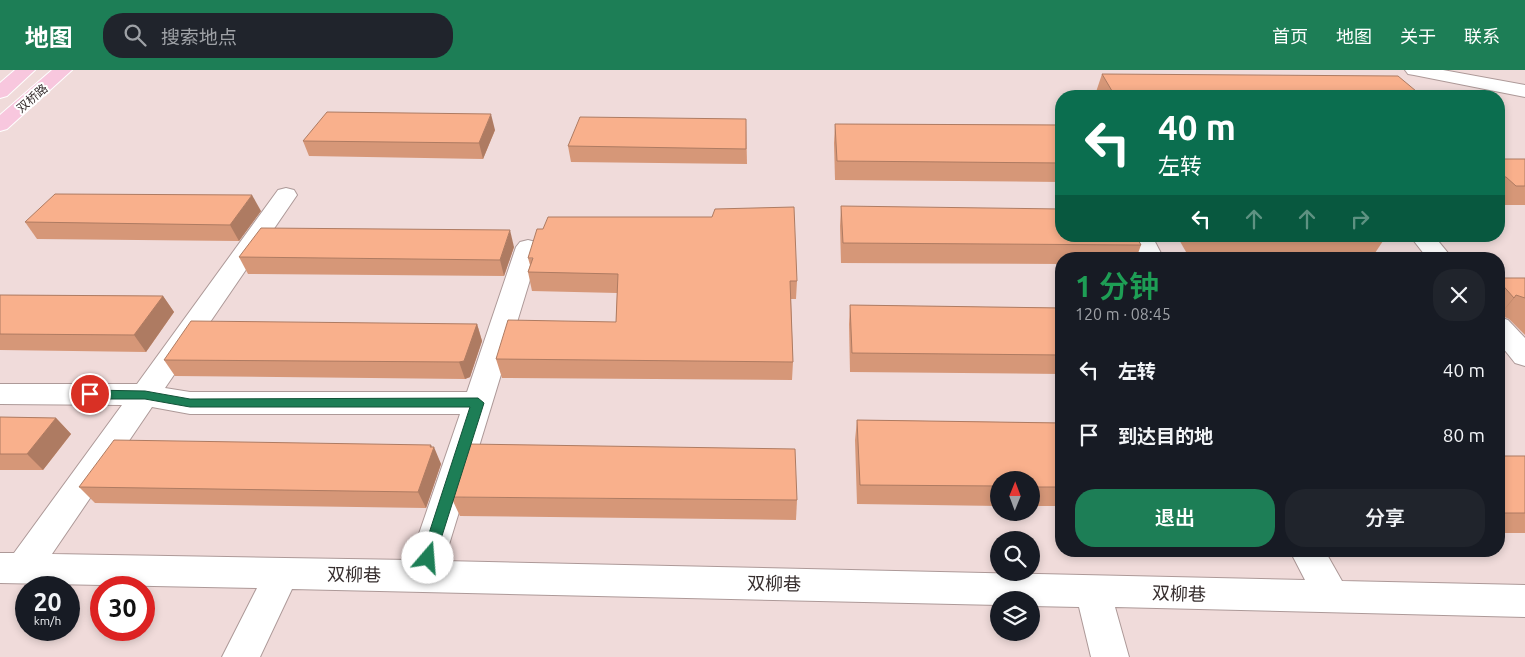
<!DOCTYPE html>
<html lang="zh">
<meta charset="utf-8">
<style>
body{margin:0;font-family:Ubuntu,"Noto Sans SC",sans-serif;background:#20242c;color:#f1f3f6;height:100vh;display:flex;flex-direction:column;font-size:19px;white-space:nowrap}
*{box-sizing:border-box;margin:0}
p{font-size:16px;color:#9ea1a6}
.icon{flex:none;width:28px;height:28px;fill:none;stroke:currentColor;stroke-width:2;stroke-linecap:round;stroke-linejoin:round}
.map{position:relative;flex:1;overflow:hidden}
.panel{position:absolute;left:1055px;top:182px;width:450px;height:305px;display:flex;flex-direction:column;background:#171b24;border-radius:20px;box-shadow:0 2px 8px #0003}
.panel>*{flex:none}
.top-card{position:absolute;left:1055px;top:20px;width:450px;height:152px;border-radius:20px;box-shadow:0 2px 8px #0003;background:#0b6e4f;color:#fff;overflow:hidden}
.needle{width:32px;rotate:1deg}
.controls{position:absolute;left:990px;top:401px;display:grid;gap:10px}
.controls a{display:grid;place-items:center;width:50px;height:50px;border-radius:50%;background:#171b24;box-shadow:0 2px 8px #0003;font-size:25px}
.speed{position:absolute;left:15px;top:506px;display:flex;gap:10px;font-size:25px;font-weight:700;text-align:center}
.speed>*{display:grid;place-content:center;width:65px;height:65px;border-radius:50%;background:#171b24;box-shadow:0 2px 8px #0003;line-height:1}
.speed small{font-size:12px;font-weight:400}
.speed .limit{border:8px solid #d22;background:#fff;color:#111}
.pin{position:absolute;display:grid;place-items:center;width:42px;height:42px;color:#fff;margin:-21px;border:2px solid #fff;border-radius:50%;box-shadow:0 1px 5px #0007}
.me{position:absolute;width:55px;margin:-28px;rotate:18deg;stroke-linejoin:round;filter:drop-shadow(0 0 4px #0008)}
.turn{display:flex;align-items:center;gap:18px;height:105px;padding:0 20px;font-size:22px}
.turn .icon{width:65px;height:65px;stroke-width:2.5}
.turn b{display:block;font-size:35px;line-height:42px}
.lanes{display:flex;align-items:center;height:48px;padding:0 20px;background:#0003;justify-content:center;gap:25px;direction:ltr}
.lanes .off{opacity:.35}
.round{display:grid;place-items:center;flex:none;width:52px;height:52px;border-radius:20px;background:#20242c}
.summary{display:flex;align-items:center;justify-content:space-between;height:85px;padding:0 20px}
h1{font-size:30px;font-weight:600;line-height:38px;color:#1e9e55}
.button{display:flex;gap:10px;margin-top:auto;padding:10px 20px}
.button a{flex:1;height:58px;border-radius:20px;background:#1d7e56;color:#fff;font-size:20px;font-weight:600;line-height:58px;text-align:center}
.button a+a{background:#20242c;color:#f1f3f6}
ul{padding:0;list-style:none}
li{display:flex;align-items:center;gap:15px;height:65px;padding:0 20px}
li div{flex:1}
li b{display:block;font-size:19px}
li em{font-style:normal}
header{display:flex;align-items:center;gap:30px;box-sizing:border-box;height:70px;padding:0 25px;background:#1d7e56;color:#fff}
header strong{font-size:24px}
nav{display:flex;gap:28px;margin-inline-start:auto;font-size:18px}
.search{width:350px;height:45px;background:#20242c;display:flex;align-items:center;gap:12px;box-sizing:border-box;padding:0 18px;border-radius:20px;color:#9ea1a6;font-size:19px}
.map>svg:first-child{display:block}
.lines{fill:none;stroke-linecap:round;stroke-linejoin:round}
.minor-casing{stroke:#ad9998;stroke-width:2}
.major-casing{stroke:#fff;stroke-width:2}
.minor{fill:#fff;fill-rule:evenodd}
.major{fill:#f8c7de;fill-rule:evenodd}
.wall{fill:#d69778}
.shaded-wall{fill:#ae7b62}
.building{fill:#f9b08c;stroke:#ae7b62}
.route{fill:#1d7e56;stroke:#135238}
.labels{text-anchor:middle;dominant-baseline:central;stroke-width:4;stroke-linejoin:round;paint-order:stroke}
.far-street-label{font-size:12px;fill:#362e2e;stroke:#fff}
.near-street-label{font-size:18px;fill:#362e2e;stroke:#fff}
</style>
<header>
<strong>地图</strong>
<div class="search"><svg class="icon" aria-label="search" viewBox="0 0 24 24"><circle cx="10" cy="10" r="6"/><path d="M15 15l6 6"/></svg>搜索地点</div>
<nav><a>首页</a><a>地图</a><a>关于</a><a>联系</a></nav>
</header>
<div class="map">
<svg width="1525" height="587" viewBox="0 0 1525 587">
<rect width="100%" height="100%" fill="#f0dbda"/>
<g class="lines">
<defs>
<g id="minor">
<path d="M1405,0h38l82,15v12l-111,-22 -6,-1z"/>
<path d="M286,118l8,2 3,5 -132,193 25,4h277l49,-145 4,-5 8,-2 8,2 4,5 -96,314 861,19 -15,-29h35l17,30 183,4v32l-410,-10 14,50h-38l-12,-50 -48,-1v-6h-32v5l-707,-16 -32,68h-38l35,-69 -257,-5v-30h14l108,-148 -122,-1v-20h137l141,-194zM152,337l38,7h270l-50,146 -358,-6z"/>
<path d="M1128,166h24l12,23h-24z"/>
<path d="M1410,166h24l19,23h-25z"/>
<path d="M1499,247l9,3 17,18v28l-10,-3 -16,-20z"/>
</g>
<g id="major">
<path d="M15,0h20l-28,26 -7,2v-15z"/>
<path d="M52,0h20l-65,59 -7,2v-16z"/>
</g>
</defs>
<!-- minor casing -->
<use href="#minor" class="minor-casing"/>
<!-- major casing -->
<use href="#major" class="major-casing"/>
<!-- minor -->
<use href="#minor" class="minor"/>
<!-- major -->
<use href="#major" class="major"/>
</g>
<!-- wall -->
<g class="wall">
<path d="M1102,4l320,22h-323l-3,-4z"/>
<path d="M746,49l1,45 -176,-2 -3,-16z"/>
<path d="M835,54l226,1v57l-226,-2 -1,-37z"/>
<path d="M495,60l-12,29 -174,-3 -6,-15z"/>
<path d="M1499,89h26v46h-24l-2,-3z"/>
<path d="M841,136l300,39 -5,14h-75v5l-220,-1 -1,-37z"/>
<path d="M261,141l-22,30 -202,-2 -12,-17z"/>
<path d="M1177,166h202l4,5 -12,18h-181z"/>
<path d="M514,177l-10,29 -256,-2 -9,-17z"/>
<path d="M528,188l269,23 -1,18h-5l2,63 -1,18 -290,-2 -6,-19 120,-37 1,-29 -85,-2 -4,-19 2,-7z"/>
<path d="M1499,208h26v57l-16,-16 -9,-4 -1,1z"/>
<path d="M0,225l163,1 11,16 -28,40 -146,-2z"/>
<path d="M850,235l211,3v66l-211,-2 -1,-48z"/>
<path d="M477,254l5,17 -12,36 -5,2 -290,-3 -11,-16z"/>
<path d="M0,347l56,1 15,16 -28,36h-43z"/>
<path d="M857,350l204,3v83h-30v-26h-32v26l-142,-2 -2,-64z"/>
<path d="M432,377l9,17 -15,44 -331,-5 -16,-16z"/>
<rect x="1499" y="386" width="26" height="77"/>
<path d="M451,427l346,3 -1,20 -336,-4z"/>
</g>
<!-- shaded-wall -->
<g class="shaded-wall">
<path d="M491,44l4,16 -12,29 -4,-16z"/>
<path d="M252,125l9,16 -22,30 -9,-16z"/>
<path d="M510,160l4,17 -10,29 -4,-16z"/>
<path d="M1516,225l-17,21 15,-18z"/>
<path d="M163,226l11,16 -28,40 -12,-17z"/>
<path d="M477,254l5,17 -12,36 -5,2 -6,-17z"/>
<path d="M56,348l15,16 -28,36 -16,-16z"/>
<path d="M431,375l2,5 1,-3 7,17 -15,44 -8,-16z"/>
</g>
<!-- building -->
<g class="building">
<path d="M1102,4l296,2 24,20h-307z"/>
<path d="M327,42l164,2 -12,29 -176,-2z"/>
<path d="M580,47l166,2v30l-178,-3z"/>
<path d="M835,54l226,1v38l-224,-2z"/>
<path d="M1499,89h26v27h-9l-10,-9 -7,-1z"/>
<path d="M55,124l197,1 -22,30 -205,-3z"/>
<path d="M841,136l220,3v27h75l5,9 -298,-2z"/>
<path d="M794,137l3,74h-7l3,81 -297,-3 12,-39 108,2 2,-48 -90,-2 5,-14h-5l9,-29h6l5,-12h164l3,-8z"/>
<path d="M261,158l249,2 -10,30 -261,-3z"/>
<path d="M1197,166h182l4,5 -184,-2z"/>
<path d="M1499,208h26v20l-9,-3 -2,3 -15,-17z"/>
<path d="M0,225l163,1 -29,39 -134,-1z"/>
<path d="M850,235l211,3v47l-209,-2z"/>
<path d="M191,251l286,3 -13,37 -5,1 -295,-2z"/>
<path d="M0,347l56,1 -29,36h-27z"/>
<path d="M857,350l204,3v64h-30v-7h-32v6l-139,-1z"/>
<path d="M114,370l317,5 -1,2h4l-16,45 -339,-5z"/>
<path d="M468,374l327,5 2,51 -346,-3z"/>
<rect x="1499" y="386" width="26" height="57"/>
</g>
<!-- route -->
<path class="route" d="M90,320l55,1 45,8 288,-1 6,5 -49,155 -2,5 -5,1 -5,-1 -2,-5 49,-151h-280l-45,-8h-55l-5,-5z"/>
<g class="labels">
<!-- far-street labels -->
<g class="far-street-label">
<text transform="translate(32 28) rotate(-41)">双桥路</text>
</g>
<!-- near-street labels -->
<g class="near-street-label">
<text transform="translate(354 504) rotate(1)">双柳巷</text>
<text transform="translate(774 513) rotate(1)">双柳巷</text>
<text transform="translate(1179 523) rotate(2)">双柳巷</text>
</g>
</g>
</svg>
<div class="controls">
<a><svg class="needle" viewBox="-14 -14 28 28"><path d="M0-13l5 13h-10z" fill="#e53935"/><path d="M0 13l5-13h-10z" fill="#9ea1a6"/></svg></a>
<a><svg class="icon" aria-label="search" viewBox="0 0 24 24"><circle cx="10" cy="10" r="6"/><path d="M15 15l6 6"/></svg></a>
<a><svg class="icon" aria-label="layers" viewBox="0 0 24 24"><path d="M12 4l9 5-9 5-9-5zM3 14l9 5 9-5"/></svg></a>
</div>
<div class="speed"><div>20<small>km/h</small></div><div class="limit">30</div></div>
<div class="pin" style="left:90px;top:324px;background:#d93025"><svg class="icon" aria-label="arrive" viewBox="0 0 24 24"><path d="M6 21V4h12l-3 4 3 4H6"/></svg></div>
<svg class="me" style="left:428px;top:488px" viewBox="-20 -20 40 40"><circle r="19" fill="#fff"/><path d="M0-13L10 11 0 6-10 11z" fill="#1d7e56"/></svg>
<div class="top-card">
<div class="turn"><svg class="icon" aria-label="left" viewBox="0 0 24 24"><path d="M17 20v-9H6M10 6l-5 5 5 5"/></svg><div><b>40 m</b>左转</div></div>
<div class="lanes"><svg class="icon" aria-label="left" viewBox="0 0 24 24"><path d="M17 20v-9H6M10 6l-5 5 5 5"/></svg><svg class="icon off" aria-label="ahead" viewBox="0 0 24 24"><path d="M12 20V5M6 11l6-6 6 6"/></svg><svg class="icon off" aria-label="ahead" viewBox="0 0 24 24"><path d="M12 20V5M6 11l6-6 6 6"/></svg><svg class="icon off" aria-label="right" viewBox="0 0 24 24"><path d="M7 20v-9h11M14 6l5 5-5 5"/></svg></div>
</div>
<section class="panel">
<div class="summary"><div><h1>1 分钟</h1><p>120 m · 08:45</p></div><a class="round"><svg class="icon" aria-label="close" viewBox="0 0 24 24"><path d="M6 6l12 12M18 6L6 18"/></svg></a></div>
<ul>
<li><svg class="icon" aria-label="left" viewBox="0 0 24 24"><path d="M17 20v-9H6M10 6l-5 5 5 5"/></svg><div><b>左转</b></div><em>40 m</em></li>
<li><svg class="icon" aria-label="arrive" viewBox="0 0 24 24"><path d="M6 21V4h12l-3 4 3 4H6"/></svg><div><b>到达目的地</b></div><em>80 m</em></li>
</ul>
<div class="button"><a>退出</a><a>分享</a></div>
</section>
</div>
